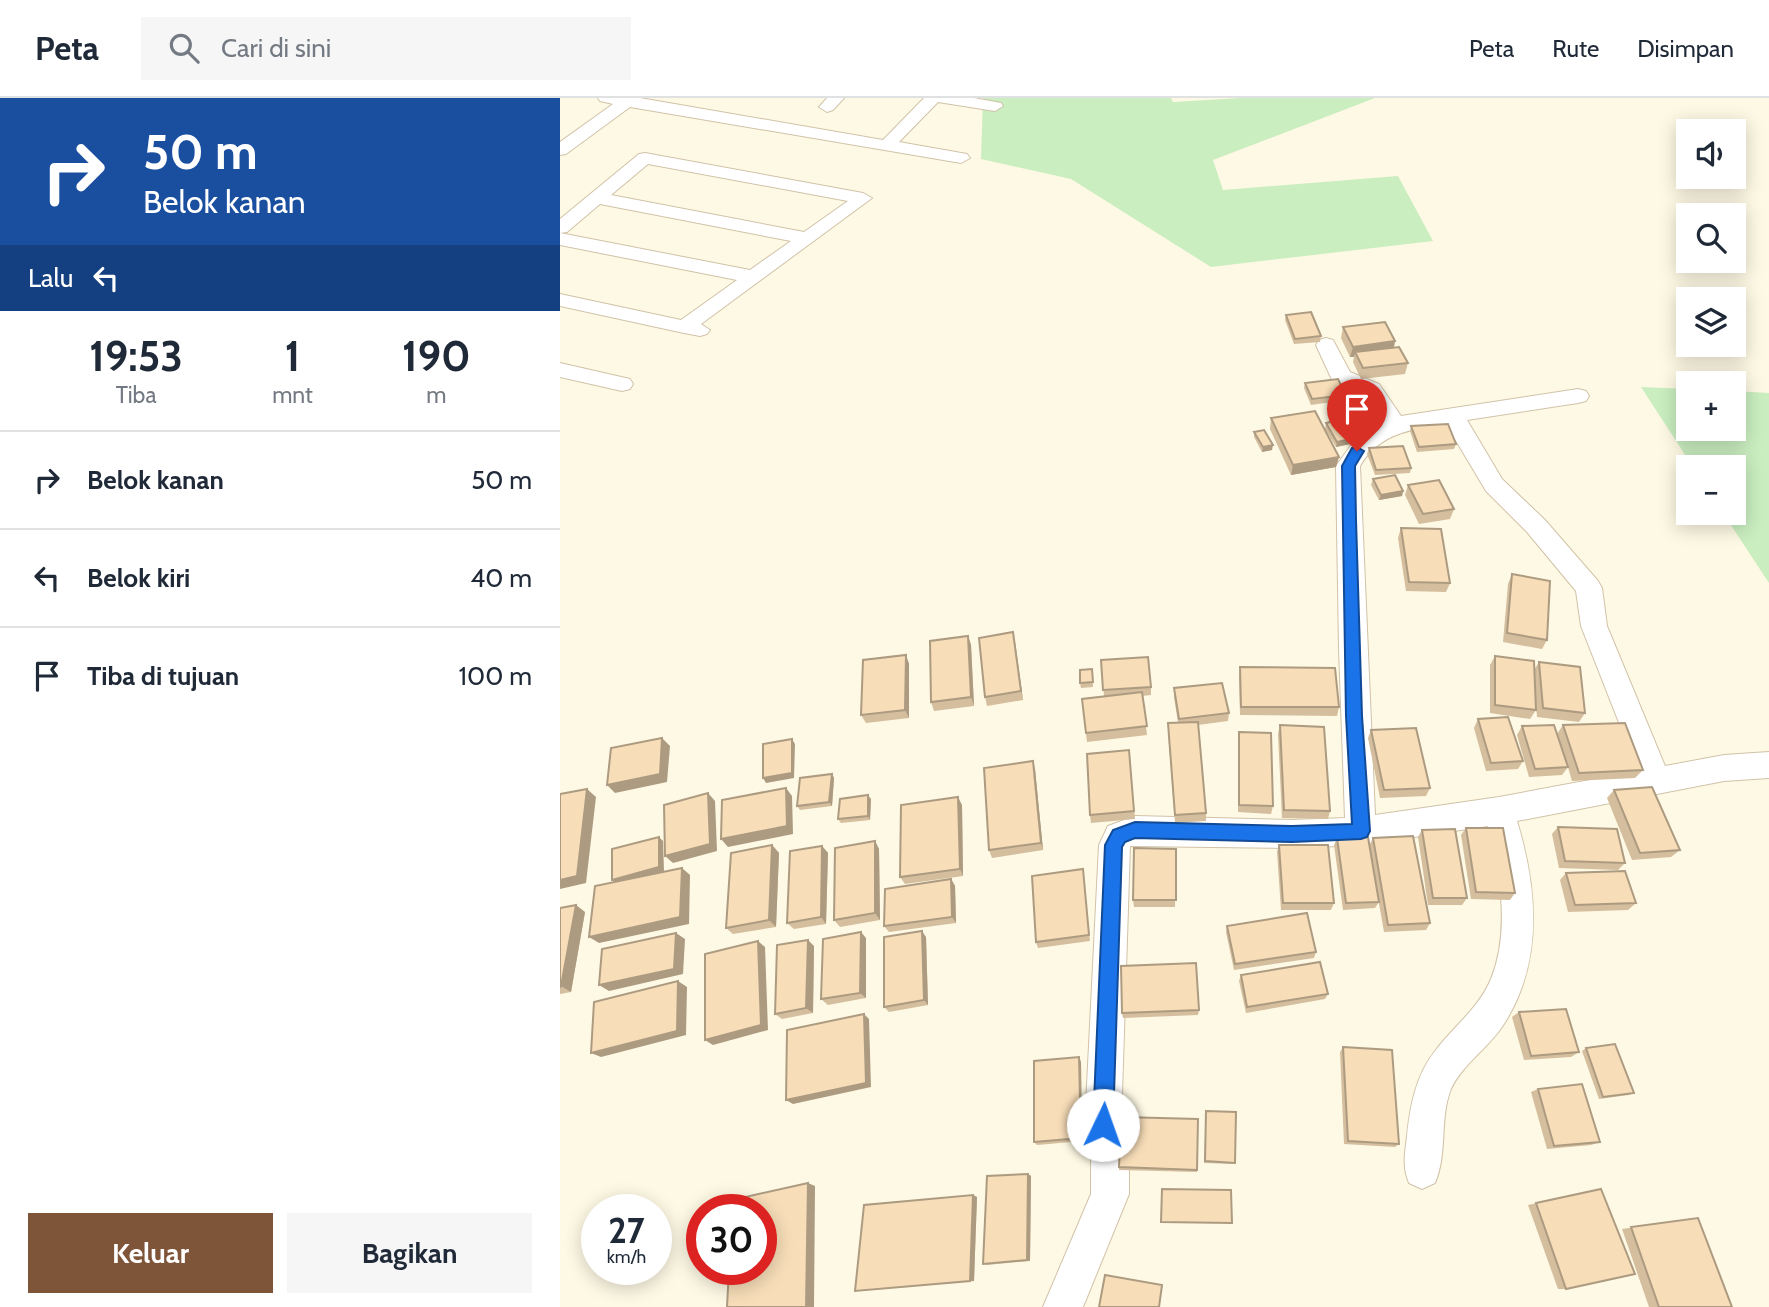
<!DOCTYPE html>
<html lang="id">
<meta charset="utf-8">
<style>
body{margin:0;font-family:Cabin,sans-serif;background:#f6f6f7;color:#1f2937;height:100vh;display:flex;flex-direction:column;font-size:26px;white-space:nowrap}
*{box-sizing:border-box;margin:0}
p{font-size:23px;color:#747a83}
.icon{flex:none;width:38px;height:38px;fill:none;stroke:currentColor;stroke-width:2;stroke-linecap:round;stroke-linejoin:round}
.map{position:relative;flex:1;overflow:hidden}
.details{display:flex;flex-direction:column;background:#fff;width:560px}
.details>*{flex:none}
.hud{background:#1a4fa0;color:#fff;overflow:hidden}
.fabs{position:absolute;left:1116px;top:21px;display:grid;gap:14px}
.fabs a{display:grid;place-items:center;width:70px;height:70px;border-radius:0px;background:#fff;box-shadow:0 4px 18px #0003;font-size:35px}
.speed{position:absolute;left:21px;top:1096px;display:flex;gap:14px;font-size:35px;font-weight:700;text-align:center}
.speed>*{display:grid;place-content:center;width:91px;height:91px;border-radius:50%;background:#fff;box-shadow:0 4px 18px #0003;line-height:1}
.speed small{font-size:18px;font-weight:400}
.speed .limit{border:10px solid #d22;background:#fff;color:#111}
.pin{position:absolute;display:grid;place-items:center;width:60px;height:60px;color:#fff;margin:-72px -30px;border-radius:50% 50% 50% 0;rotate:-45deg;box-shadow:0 0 7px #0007}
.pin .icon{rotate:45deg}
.me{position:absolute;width:77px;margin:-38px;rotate:3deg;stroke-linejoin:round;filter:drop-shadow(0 0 5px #0008)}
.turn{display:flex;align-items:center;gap:24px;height:147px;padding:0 28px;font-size:32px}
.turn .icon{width:91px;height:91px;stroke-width:2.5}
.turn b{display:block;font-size:49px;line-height:60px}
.then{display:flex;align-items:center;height:66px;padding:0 28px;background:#0003;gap:14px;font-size:26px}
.eta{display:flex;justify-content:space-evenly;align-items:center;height:119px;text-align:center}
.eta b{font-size:42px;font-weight:800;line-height:49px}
.cta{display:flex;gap:14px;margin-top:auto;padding:14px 28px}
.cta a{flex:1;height:80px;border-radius:0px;background:#7f5539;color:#fff;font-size:28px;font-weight:800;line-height:80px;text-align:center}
.cta a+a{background:#f6f6f7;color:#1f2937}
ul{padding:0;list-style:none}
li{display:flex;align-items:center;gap:21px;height:98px;padding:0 28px;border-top:2px solid #e0e1e3}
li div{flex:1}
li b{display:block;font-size:26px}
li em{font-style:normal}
header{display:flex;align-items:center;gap:42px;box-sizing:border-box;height:98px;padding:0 35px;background:#fff;border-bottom:2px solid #e0e1e3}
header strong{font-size:33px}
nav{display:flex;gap:38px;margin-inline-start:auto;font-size:24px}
.search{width:490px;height:63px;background:#f6f6f7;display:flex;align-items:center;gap:18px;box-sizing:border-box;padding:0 24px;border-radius:0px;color:#747a83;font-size:26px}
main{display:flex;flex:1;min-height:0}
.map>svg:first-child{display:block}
.green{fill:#caeec0}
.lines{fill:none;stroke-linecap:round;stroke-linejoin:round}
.street-casing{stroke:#d1c2a8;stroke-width:2}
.street{fill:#fff;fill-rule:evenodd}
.wall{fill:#d4be9e}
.shaded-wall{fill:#ad9b81}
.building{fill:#f7ddb8;stroke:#ad9b81;stroke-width:2}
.route{fill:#1a73e8;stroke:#114b97;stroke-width:2}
</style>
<header>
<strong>Peta</strong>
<div class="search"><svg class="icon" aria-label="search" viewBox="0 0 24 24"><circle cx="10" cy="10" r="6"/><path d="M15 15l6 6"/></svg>Cari di sini</div>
<nav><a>Peta</a><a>Rute</a><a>Disimpan</a></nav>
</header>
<main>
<section class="details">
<div class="hud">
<div class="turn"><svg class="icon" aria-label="right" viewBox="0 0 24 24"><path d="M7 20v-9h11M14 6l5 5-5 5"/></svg><div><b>50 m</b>Belok kanan</div></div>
<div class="then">Lalu<svg class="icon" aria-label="left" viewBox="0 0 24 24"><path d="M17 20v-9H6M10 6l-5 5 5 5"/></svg></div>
</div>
<div class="eta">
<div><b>19:53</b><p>Tiba</p></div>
<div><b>1</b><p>mnt</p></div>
<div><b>190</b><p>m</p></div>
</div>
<ul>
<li><svg class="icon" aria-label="right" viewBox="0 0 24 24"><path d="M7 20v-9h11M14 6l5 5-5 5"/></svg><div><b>Belok kanan</b></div><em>50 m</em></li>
<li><svg class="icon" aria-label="left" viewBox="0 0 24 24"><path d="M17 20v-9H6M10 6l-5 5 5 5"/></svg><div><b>Belok kiri</b></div><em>40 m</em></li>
<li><svg class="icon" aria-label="arrive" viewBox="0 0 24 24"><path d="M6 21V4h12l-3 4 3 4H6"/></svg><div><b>Tiba di tujuan</b></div><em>100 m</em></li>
</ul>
<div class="cta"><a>Keluar</a><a>Bagikan</a></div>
</section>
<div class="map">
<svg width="1209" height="1209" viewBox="0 0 1209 1209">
<rect width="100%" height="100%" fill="#fef9e4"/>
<!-- green -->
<g class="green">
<path d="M423,0h188l2,4 68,-4h134l-162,62 10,30 175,-14 35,65 -222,26 -140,-88 -90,-20z"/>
<path d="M1081,289l48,2v40h45v-38l35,2v190l-46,-70h11v-46h-41z"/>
</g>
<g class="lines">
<defs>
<g id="street">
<path d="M38,0h42l243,42 41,-42h50l27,5 2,3 -8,5 -57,-9 -39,40 68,12 3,4 -9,5 -331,-56 -64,47 -6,1v-13l53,-38 -13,-3z"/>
<path d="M267,0h17l-11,12 -6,2 -8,-5z"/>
<path d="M85,55l218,40 9,5 -171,126 9,6 -3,4 -7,2 -16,-3 -124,-27v-12l121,26 56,-40 -177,-35v-26l79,-65zM88,66l200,37 -44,31 -193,-37zM40,106l191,37 -41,29 -190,-37 7,-1z"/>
<path d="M766,240l7,2 17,32 29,12 22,32 177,-27 8,2 3,5 -3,5 -8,2 -111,17 35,59 43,41 53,61 4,7 5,38 58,140 59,-11 45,-3v26l-45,3 -207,40c21,69 27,143 -15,206 -15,22 -40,38 -51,62 -12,30 -3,64 -16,94l-13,6 -13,-6c-7,-16 -4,-30 -2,-47 3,-30 9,-61 28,-85 19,-25 44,-43 56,-72 19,-47 10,-105 -3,-153l-127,19 -69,3 -162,-2 -9,279 8,33v36l-46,113h-40l48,-113v-36l-6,-33 14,-280 9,-19 27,-10 157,4 53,-2 -6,-169 -3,-183 18,-25 28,-19 -19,-28 -30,-12 -17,-37 3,-5zM886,326l40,67 41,41 49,59 5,35 57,145 -139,26 -124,18 -15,-349c19,-33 52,-37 86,-42z"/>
<path d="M0,265l70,16 3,5 -3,5 -8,2 -62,-14z"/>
</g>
</defs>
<!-- street casing -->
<use href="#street" class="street-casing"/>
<!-- street -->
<use href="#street" class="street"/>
</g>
<!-- wall -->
<g class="wall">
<path d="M726,217l35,21 -1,6 -26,2 -9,-24z"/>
<path d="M783,229l52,14 -1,6 14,16 -3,11 -44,5 -8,-17 1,-5h-4l-9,-19z"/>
<path d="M745,285l41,12 -1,5 -34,5 -7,-17z"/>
<path d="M711,320l68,39 -3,10 -45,8 -21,-46z"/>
<path d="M766,325l35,14 -1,5 -24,5 -11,-18z"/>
<path d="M851,328l45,18 -2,5 -37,3 -7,-21z"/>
<path d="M694,334l18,18 -10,2 -8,-15z"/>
<path d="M809,350l42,20 -1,5 -35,2 -8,-21z"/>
<path d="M813,381l30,12 -1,5 -23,4 -8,-15z"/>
<path d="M848,387l46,24 -4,10 -31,5 -14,-29z"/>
<path d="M841,430l49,55 -4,9 -40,-1 -8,-53z"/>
<path d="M952,476l35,66 -5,9 -39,-7 5,-58z"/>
<path d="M453,534l10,68 -36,6 -2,-9z"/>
<path d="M408,538l3,9 3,61 -40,5 -3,-9z"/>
<path d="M346,557l3,9v54l-43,5 -5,-8z"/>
<path d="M935,558l39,14 5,-8 46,51 -6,9 -42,-5 -2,-29 1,22 -6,9 -40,-6v-48z"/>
<path d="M541,562l50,27v8l-9,1 5,39 -60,7 -5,-43 22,-3z"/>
<path d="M680,569l99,40 -2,9 -97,-1 -1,-39z"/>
<path d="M532,571l1,18 -12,1 -1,-5z"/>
<path d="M614,590l55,25 -1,8 -30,4 8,88v8l-31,2 -7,-91v-9h10l-4,-26z"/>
<path d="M918,621l45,42 -5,8 -32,2 -12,-43z"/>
<path d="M720,627l50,86 -2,8 -46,-1 -4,-84z"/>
<path d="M1003,627l80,45 -8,8 -63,3 -4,-14 -6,8 -33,2 -12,-42 5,-9 35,8z"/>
<path d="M811,632l59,58 -4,8 -46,2 -12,-60z"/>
<path d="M679,634l34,74 -2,8 -33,-2v-71z"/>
<path d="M569,652l6,69 -44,4 -1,-8z"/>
<path d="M475,671l8,81 -51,8 -3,-8z"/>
<path d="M272,676l2,4 -2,28 -32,4 -3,-4z"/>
<path d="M1054,692l66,60 -9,7 -39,3 -25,-62z"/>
<path d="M311,701l-1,21 -29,3 -3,-4z"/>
<path d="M402,707l1,71 -58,8 -5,-7z"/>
<path d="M998,729l67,36 -7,7 -59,-2 -7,-34z"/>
<path d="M906,730l49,65 -5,7 -39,-1 -10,-64z"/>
<path d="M862,732l45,68 -5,7h-34l-10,-68z"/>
<path d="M777,740l42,64 -4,6 -32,2 -9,-65z"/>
<path d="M813,740l57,85 -4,7 -42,2 -15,-86z"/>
<path d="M315,743l4,8 1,71 -40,7 -6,-7z"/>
<path d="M212,747l7,8 -3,74 -43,7 -7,-6z"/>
<path d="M719,747l55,58 -3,7h-50l-4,-58z"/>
<path d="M262,748l6,7 -2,71 -32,5 -7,-6z"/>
<path d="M616,751l-1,58h-41l-1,-7z"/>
<path d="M523,771l7,72 -52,7 -2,-6z"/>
<path d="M1006,775l70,30 -8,7 -60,2 -8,-32z"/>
<path d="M391,781l4,7 1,37 -67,9 -5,-6z"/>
<path d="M0,810l25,4 -14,80 -11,2z"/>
<path d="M667,828l89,26 -2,6 -80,12 -8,-38z"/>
<path d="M366,839l2,68 -39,7 -5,-5z"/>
<path d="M306,840v60l-38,7 -7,-6z"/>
<path d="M254,848l-1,67 -31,6 -7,-5z"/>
<path d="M681,877l87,19 -3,5 -79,14 -7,-32z"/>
<path d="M639,912l-1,5 -75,3 -1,-5z"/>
<path d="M959,914l60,40 -8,5 -47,3 -12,-43z"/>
<path d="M783,949l56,97 -4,3 -51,-3 -4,-92z"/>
<path d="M1026,950l48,45 -5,2 -30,4 -17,-48z"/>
<path d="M521,964l1,79 -45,4 -3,-3z"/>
<path d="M978,991l62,53 -9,3 -44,4 -16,-57z"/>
<path d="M646,1013l29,52v1l-31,-1z"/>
<path d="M559,1069l78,3v2l-78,-2z"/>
<path d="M468,1076l3,2 -1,85 -43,4 -4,-1z"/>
<path d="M602,1091l70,34 -71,-1z"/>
<path d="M1041,1091l-35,100h-8l-30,-84z"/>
<path d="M413,1097l4,2 -3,84 -119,10z"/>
<path d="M1138,1120l34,89h-83l-27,-78z"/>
</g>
<!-- shaded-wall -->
<g class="shaded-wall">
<path d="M835,243l-2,10 -38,1 -1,5h-4l3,-10z"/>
<path d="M801,339l-1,5 -24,5 1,-5z"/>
<path d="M713,347l-1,5 -10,2 1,-5z"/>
<path d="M779,359l-3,10 -45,8 2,-10z"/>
<path d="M843,393l-1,5 -23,4 2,-5z"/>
<path d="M453,534l2,10 8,58 -2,-9z"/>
<path d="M408,538l3,9 3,61 -3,-9z"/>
<path d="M346,557l3,9v54l-4,-8z"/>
<path d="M102,640l8,8 -3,36 -52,11 -8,-8z"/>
<path d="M232,641l3,5 -1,34 -28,5 -3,-5z"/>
<path d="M473,663l2,8 8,81 -2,-7z"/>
<path d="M272,676l2,4 -2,28 -3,-4z"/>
<path d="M226,690l6,8 1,38 -65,13 -7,-8z"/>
<path d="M27,691l9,8 -10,86 -26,6v-9z"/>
<path d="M148,695l7,8 2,50 -44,12 -8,-7z"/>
<path d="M308,697l3,4 -1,21 -2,-4z"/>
<path d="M398,699l4,8 1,71 -3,-7z"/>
<path d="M99,739l4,4 1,30 -47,13 -5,-4z"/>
<path d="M315,743l4,8 1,71 -5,-7z"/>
<path d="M212,747l7,8 -3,74 -7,-7z"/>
<path d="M262,748l6,7 -2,71 -5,-7z"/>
<path d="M122,770l8,7 -1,49 -90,19 -10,-6z"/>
<path d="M391,781l4,7 1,37 -4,-6z"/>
<path d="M16,807l9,7 -14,80 -10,-6z"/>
<path d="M362,833l4,6 2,68 -4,-5z"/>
<path d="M301,834l5,6v60l-6,-5z"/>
<path d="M116,835l9,6 -2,35 -74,17 -10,-6z"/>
<path d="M248,842l6,6 -1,67 -7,-5z"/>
<path d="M198,843l7,6 3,83 -55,15 -8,-5z"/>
<path d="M118,883l9,6 -1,48 -85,22 -10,-4z"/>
<path d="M304,916l5,5 2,68 -78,17 -7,-4z"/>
<path d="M519,959l2,5 1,79 -1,-3z"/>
<path d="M468,1076l3,2 -1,85 -3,-1z"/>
<path d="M248,1085l7,3 -1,121h-8z"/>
<path d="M413,1097l4,2 -3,84h-4z"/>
</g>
<!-- building -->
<g class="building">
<path d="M751,214l10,24 -26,3 -9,-24z"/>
<path d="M825,224l10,19 -42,6 -10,-20z"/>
<path d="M839,249l9,16 -45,5 -8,-16z"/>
<path d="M778,281l8,16 -34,4 -7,-16z"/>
<path d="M755,313l24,46 -46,8 -22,-47z"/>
<path d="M790,320l11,19 -24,5 -11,-19z"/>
<path d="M888,326l8,20 -37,3 -8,-21z"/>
<path d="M704,332l9,15 -10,2 -9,-15z"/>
<path d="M843,348l8,22 -35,2 -7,-22z"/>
<path d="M835,377l8,16 -22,4 -8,-16z"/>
<path d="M879,382l15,29 -31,5 -15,-29z"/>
<path d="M841,430l40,1 9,54 -41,-1z"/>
<path d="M952,476l38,7 -3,59 -40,-7z"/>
<path d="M453,534l8,59 -36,6 -6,-59z"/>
<path d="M408,538l3,61 -40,5 -1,-61z"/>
<path d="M346,557l-1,55 -44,5 2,-55z"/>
<path d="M935,558l39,5 2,49 -41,-5z"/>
<path d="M588,559l3,30 -48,3 -2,-30z"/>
<path d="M979,564l41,5 5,46 -42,-5z"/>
<path d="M680,569l95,1 4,39h-98z"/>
<path d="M532,571l1,13 -13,1v-13z"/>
<path d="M662,585l7,30 -50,6 -5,-31z"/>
<path d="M582,594l5,34 -61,7 -4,-34z"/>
<path d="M948,619l15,44 -32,2 -13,-44z"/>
<path d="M638,624l8,91 -31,2 -7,-92z"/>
<path d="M1065,625l18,47 -64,3 -16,-48z"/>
<path d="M720,627l44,2 6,84 -46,-1z"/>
<path d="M994,627l14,42 -33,2 -13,-43z"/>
<path d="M856,630l14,60 -46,2 -13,-60z"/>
<path d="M679,634l32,1 2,73 -34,-1z"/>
<path d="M102,640l-2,36 -53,11 4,-37z"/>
<path d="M232,641v34l-29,5v-34z"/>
<path d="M569,652l5,61 -44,4 -3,-61z"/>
<path d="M473,663l8,82 -52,7 -5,-82z"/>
<path d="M272,676l-3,28 -32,4 3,-28z"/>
<path d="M1092,689l28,63 -40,3 -26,-63z"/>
<path d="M226,690l1,38 -66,13 1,-39z"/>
<path d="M27,691l-10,87 -17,4v-86z"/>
<path d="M148,695l2,51 -45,12 -1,-51z"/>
<path d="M308,697v21l-30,3 2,-20z"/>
<path d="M398,699l2,72 -60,8 1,-72z"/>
<path d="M998,729l59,2 8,34 -60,-2z"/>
<path d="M906,730h37l12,65 -39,-1z"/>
<path d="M895,731l12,69h-34l-11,-68z"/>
<path d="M853,738l17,87 -42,2 -15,-87z"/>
<path d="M99,739v30l-47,13v-31z"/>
<path d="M808,739l11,65 -33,1 -9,-65z"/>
<path d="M315,743v72l-41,7 1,-72z"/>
<path d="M212,747l-3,75 -43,8 5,-75z"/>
<path d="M719,747h49l6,58h-51z"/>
<path d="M262,748l-1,71 -34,6 3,-72z"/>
<path d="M574,750l42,1v51h-43z"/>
<path d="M122,770l-2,49 -91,20 6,-51z"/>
<path d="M523,771l6,66 -53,7 -4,-66z"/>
<path d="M1065,773l11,32 -61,2 -9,-32z"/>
<path d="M391,781l1,38 -68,9 1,-37z"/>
<path d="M16,807l-15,81 -1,1v-79z"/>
<path d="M747,815l9,39 -81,12 -8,-38z"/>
<path d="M362,833l2,69 -40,7v-70z"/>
<path d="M301,834l-1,61 -39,6 2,-60z"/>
<path d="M116,835l-2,36 -75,16 3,-36z"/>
<path d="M248,842l-2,68 -31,6 2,-69z"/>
<path d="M198,843l3,84 -56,15v-86z"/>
<path d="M760,864l8,32 -81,13 -6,-32z"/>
<path d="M636,865l3,47 -77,3 -1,-47z"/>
<path d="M118,883l-1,50 -86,22 3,-51z"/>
<path d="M1006,911l13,43 -48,4 -12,-44z"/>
<path d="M304,916l2,69 -80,17 1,-70z"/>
<path d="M1055,946l19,49 -31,4 -17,-49z"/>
<path d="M783,949l49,3 7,94 -51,-3z"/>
<path d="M519,959l2,81 -47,4v-81z"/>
<path d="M1022,986l18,58 -46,4 -16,-57z"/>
<path d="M646,1013l30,1 -1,51 -30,-2z"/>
<path d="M561,1019l77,2 -1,51 -78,-3z"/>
<path d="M468,1076l-1,86 -44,4 4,-88z"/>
<path d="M248,1085l-2,124h-79l2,-38h32v-60h-29v-9z"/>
<path d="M602,1091l69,1 1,33 -71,-1z"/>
<path d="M1041,1091l34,85 -69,15 -30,-86z"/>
<path d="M413,1097l-3,86 -115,10 9,-86z"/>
<path d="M1138,1120l34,89h-73l-28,-80z"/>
<path d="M545,1177l57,10 -3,22h-60z"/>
</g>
<!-- route -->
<path class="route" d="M797,349l7,4 -9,15 1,54 6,196 8,115 -3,6 -6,2 -69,3 -157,-4 -10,4 -3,5 -9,278 -3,7 -7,3 -7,-3 -3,-7 12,-280 8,-15 22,-8 157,4 60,-2 -6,-108 -4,-250 10,-18z"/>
</svg>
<div class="fabs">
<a><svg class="icon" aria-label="sound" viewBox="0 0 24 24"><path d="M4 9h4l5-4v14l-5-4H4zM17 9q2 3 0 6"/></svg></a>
<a><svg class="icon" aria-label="search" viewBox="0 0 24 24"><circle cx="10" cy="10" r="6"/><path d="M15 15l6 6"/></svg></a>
<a><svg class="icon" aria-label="layers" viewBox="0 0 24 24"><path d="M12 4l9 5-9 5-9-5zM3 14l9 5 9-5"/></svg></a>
<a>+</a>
<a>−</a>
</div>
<div class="speed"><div>27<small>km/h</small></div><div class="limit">30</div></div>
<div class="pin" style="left:797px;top:353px;background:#d93025"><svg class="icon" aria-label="arrive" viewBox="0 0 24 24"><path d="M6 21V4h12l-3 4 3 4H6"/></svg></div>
<svg class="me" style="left:543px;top:1027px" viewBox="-20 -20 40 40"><circle r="19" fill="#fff"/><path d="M0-13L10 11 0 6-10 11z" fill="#1a73e8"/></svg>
</div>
</main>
